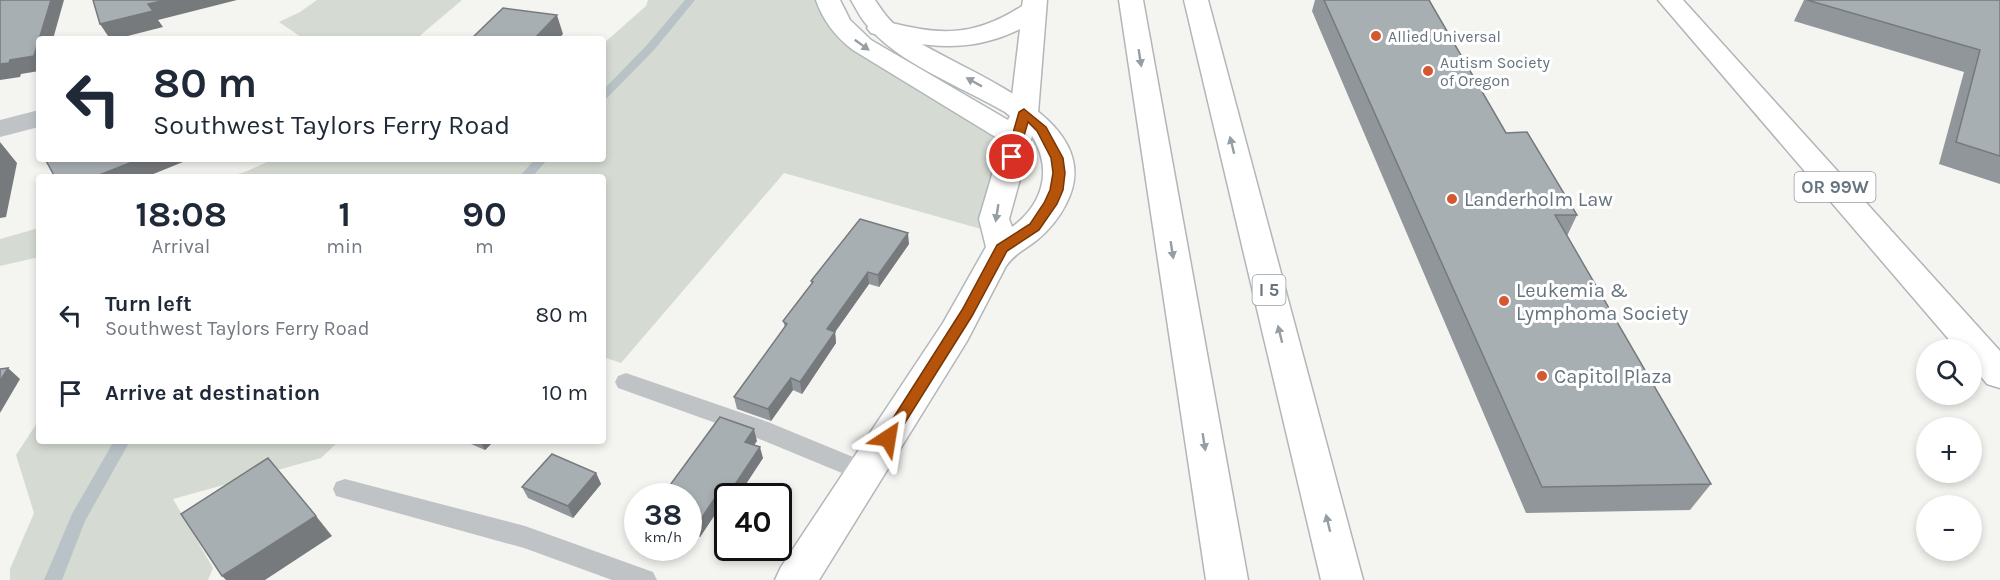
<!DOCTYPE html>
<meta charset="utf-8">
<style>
body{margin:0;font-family:Karla,sans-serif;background:#f2f2f3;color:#1f2937;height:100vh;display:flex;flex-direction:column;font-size:22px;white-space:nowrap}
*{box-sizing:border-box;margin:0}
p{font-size:20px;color:#747a83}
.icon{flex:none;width:33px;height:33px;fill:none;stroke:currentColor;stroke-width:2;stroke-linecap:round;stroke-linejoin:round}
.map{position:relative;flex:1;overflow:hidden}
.sheet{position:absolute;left:36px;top:174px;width:570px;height:270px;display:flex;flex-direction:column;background:#fff;border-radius:6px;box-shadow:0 3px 9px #0003}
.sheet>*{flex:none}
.hud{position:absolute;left:36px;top:36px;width:570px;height:126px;border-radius:6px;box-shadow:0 3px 9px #0003;background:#fff;color:#1f2937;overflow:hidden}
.controls{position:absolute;left:1916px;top:339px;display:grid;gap:12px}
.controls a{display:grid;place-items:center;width:66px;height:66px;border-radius:50%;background:#fff;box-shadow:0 3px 9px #0003;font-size:30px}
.speed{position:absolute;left:624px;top:483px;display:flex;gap:12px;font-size:30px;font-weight:700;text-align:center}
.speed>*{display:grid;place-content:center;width:78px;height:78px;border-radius:50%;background:#fff;box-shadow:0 3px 9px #0003;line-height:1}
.speed small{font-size:15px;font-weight:400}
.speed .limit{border:3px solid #111;border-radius:9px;background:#fff;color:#111}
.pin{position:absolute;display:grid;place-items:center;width:51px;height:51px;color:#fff;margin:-26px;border:3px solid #fff;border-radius:50%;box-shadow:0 2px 6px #0007}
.me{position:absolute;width:66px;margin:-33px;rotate:33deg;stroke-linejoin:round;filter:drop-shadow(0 0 4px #0008)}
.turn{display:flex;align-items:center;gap:21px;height:126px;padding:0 18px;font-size:27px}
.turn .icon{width:78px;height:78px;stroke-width:2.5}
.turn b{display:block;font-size:42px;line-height:51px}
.eta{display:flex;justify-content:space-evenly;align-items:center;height:102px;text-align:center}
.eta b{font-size:36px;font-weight:700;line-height:42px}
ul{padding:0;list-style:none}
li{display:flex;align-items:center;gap:18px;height:78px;padding:0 18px}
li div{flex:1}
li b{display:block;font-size:22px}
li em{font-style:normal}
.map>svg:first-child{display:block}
.green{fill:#d5dbd2}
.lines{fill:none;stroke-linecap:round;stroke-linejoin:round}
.stream{fill:#b9c3c7;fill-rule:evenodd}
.secondary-casing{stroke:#b2b7ba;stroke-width:3}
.primary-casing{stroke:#b1b5b8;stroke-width:3}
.highway-casing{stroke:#b2b6b8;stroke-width:3}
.lane{fill:#c0c3c6;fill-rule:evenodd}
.street{fill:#c0c3c6;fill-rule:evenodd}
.secondary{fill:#fff;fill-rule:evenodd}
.primary{fill:#fff;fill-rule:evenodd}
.highway{fill:#fff;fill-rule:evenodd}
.wall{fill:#90969a}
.shaded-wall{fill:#767a7d}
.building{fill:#a8afb3;stroke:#767a7d;stroke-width:1.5}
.oneway{fill:#949ea5}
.route{fill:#b45309;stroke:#753606;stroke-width:1.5}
.poi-dot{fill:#d45931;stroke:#fff;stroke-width:2}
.labels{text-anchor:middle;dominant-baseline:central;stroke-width:6;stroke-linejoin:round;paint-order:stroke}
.far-poi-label{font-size:16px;fill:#66747f;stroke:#fff;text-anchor:start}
.shield{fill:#fff;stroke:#949ea5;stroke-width:1.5}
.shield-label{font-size:18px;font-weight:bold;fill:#66747f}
.poi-label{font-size:20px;fill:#66747f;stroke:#fff;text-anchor:start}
</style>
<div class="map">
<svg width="2000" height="580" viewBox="0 0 2000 580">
<rect width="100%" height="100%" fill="#f4f4f1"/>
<!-- green -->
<g class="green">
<path d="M317,0h145l-46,39h-112l-25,-17 21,-10z"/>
<path d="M648,0h178l2,11 165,125 2,35 -14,58 -197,-56 -163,190 -18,-6v-180h-376l18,-5 29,-13h329v-115l43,-38z"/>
<path d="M39,228v29l-39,9v-27z"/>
<path d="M39,420v21h300l-18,17 -148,41 40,69 -5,12h-198v-11l24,-56 -18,-58z"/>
</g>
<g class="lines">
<!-- stream -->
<g class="stream">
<path d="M685,0h10l-41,50 -47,48 -4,1v-9l43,-44z"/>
<path d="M535,159h13l-16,18h-13z"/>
<path d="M114,441h16l-45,80 -23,59h-18l28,-66z"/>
</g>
<defs>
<path id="secondary" d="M816,0h24l10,20 21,20 137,80 2,-4 -5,-4c-44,-26 -107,-48 -139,-88 -6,-7 -10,-16 -15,-24h24c8,12 15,22 27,31 49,39 211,83 164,173 -7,14 -17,26 -29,36 -11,9 -22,13 -31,26l-39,75 -148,239h-44l6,-13 162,-244 43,-76 -7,-28 23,-78 -149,-91c-17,-13 -30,-29 -37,-50zM1032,136c21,34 11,68 -20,91l-3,-8z"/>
<path id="primary" d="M1658,0h25l317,351v37l-13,-4 -16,-20v-14h-13z"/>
<g id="highway">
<path d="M1023,0h24l-9,113 -4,6 -10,2 -10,-2 -4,-6 10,-84c-50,25 -97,19 -149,4l-4,-5 4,-5 9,-3c57,15 91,19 142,-14z"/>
<path d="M1119,0h24l105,580h-42z"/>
<path d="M1184,0h24l155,580h-42z"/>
</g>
</defs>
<!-- secondary casing -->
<use href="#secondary" class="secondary-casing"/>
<!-- primary casing -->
<use href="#primary" class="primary-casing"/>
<!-- highway casing -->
<use href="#highway" class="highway-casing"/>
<!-- lane -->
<g class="lane">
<path d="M626,373l142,49 107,44 3,7 -3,7 -9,3 -114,-47 -134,-48 -3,-6 3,-6z"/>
<path d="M345,479l180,47 128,46 4,8h-45l-88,-32 -188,-52 -3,-7 3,-7z"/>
</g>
<!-- street -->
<path class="street" d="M39,110v17l-39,10v-17z"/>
<!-- secondary -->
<use href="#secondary" class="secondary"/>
<!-- primary -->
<use href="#primary" class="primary"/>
<!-- highway -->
<use href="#highway" class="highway"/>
</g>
<!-- wall -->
<g class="wall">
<path d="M1315,0h114l77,133 71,82 -10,21 144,248 -21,26 -164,3 -214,-502z"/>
<path d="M1804,0h196v184l-61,-20 25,-92 -170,-51z"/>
<path d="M909,244l-30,43 -10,-3 -34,48 1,11 -34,51 -9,-4 -22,31 -34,-12 -3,-12 51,-70 -2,-6 29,-37 -1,-3z"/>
<path d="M464,441h30l-9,9z"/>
<path d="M757,441l-3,4 9,13 -36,55 -9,-3 -18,27 -12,-4v-37z"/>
<path d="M596,473l5,11 -28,34 -45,-20 -6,-11z"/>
</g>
<!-- shaded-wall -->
<g class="shaded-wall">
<path d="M51,0h13l-11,39h-14z"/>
<path d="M166,0h71l-79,20 5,7 -47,12h-6l-10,-15 48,-20z"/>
<path d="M557,15l6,19 -4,5h-25z"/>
<path d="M39,39v32l-18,3 -1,3 -20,3v-16z"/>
<path d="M0,142l17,21 -11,54 -6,1z"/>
<path d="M140,159h41l2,3 -37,15h-52z"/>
<path d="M908,233l1,11 -30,43 -1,-12z"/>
<path d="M868,272l1,12 -34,48 1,11 -34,51 -2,-12 27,-53z"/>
<path d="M8,368l12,11 -20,34v-32z"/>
<path d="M791,378l2,12 -22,31 -3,-12z"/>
<path d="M754,429l3,12 -9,12 -3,-11z"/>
<path d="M480,441h14l-9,9z"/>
<path d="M760,447l3,11 -25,38h-10l-1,17 -3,-12z"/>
<path d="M596,473l5,11 -28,34 -5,-12z"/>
<path d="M715,498l3,12 -18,27 -4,-11z"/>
<path d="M316,516l16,20 -67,44h-39l-4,-4z"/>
</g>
<!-- building -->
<g class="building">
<path d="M0,0h51l-17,56 -24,4 -1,3 -9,1z"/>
<path d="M93,0h73l-18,4 5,7 -53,13z"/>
<path d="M1324,0h105l77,133 21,-1 50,83h-22l156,269 -169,3z"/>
<path d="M1807,0h193v156l-44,-14 24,-92z"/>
<path d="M503,8l54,7 -23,24h-63z"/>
<path d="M45,159h95l-46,18h-39z"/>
<path d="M860,219l48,14 -30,42 -10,-3 -41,57 8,3 -35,50 -9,-4 -23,31 -34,-12 53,-73 -4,-3 30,-39 -2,-1z"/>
<path d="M8,368l-8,13v-12z"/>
<path d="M720,417l34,12 -9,13 15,5 -36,54 -9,-3 -19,28 -8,-3v-27h-26z"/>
<path d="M552,454l44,19 -28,33 -46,-19z"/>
<path d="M268,458l48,58 -94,60 -41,-62z"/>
</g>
<!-- one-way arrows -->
<defs><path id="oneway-solid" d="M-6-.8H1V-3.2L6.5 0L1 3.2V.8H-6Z" transform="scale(1.5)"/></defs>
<g class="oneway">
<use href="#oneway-solid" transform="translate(862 45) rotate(36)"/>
<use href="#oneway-solid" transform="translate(1140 58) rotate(81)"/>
<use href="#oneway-solid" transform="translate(974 82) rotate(-151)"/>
<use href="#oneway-solid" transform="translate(1232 145) rotate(-104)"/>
<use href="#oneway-solid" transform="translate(997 213) rotate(99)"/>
<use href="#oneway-solid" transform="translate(1172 250) rotate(81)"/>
<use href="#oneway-solid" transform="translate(1280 334) rotate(-104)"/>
<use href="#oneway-solid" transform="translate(1204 442) rotate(81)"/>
<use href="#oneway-solid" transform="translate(1328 523) rotate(-104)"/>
</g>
<!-- route -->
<path class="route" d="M1024,109l22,18 17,31 2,15 -2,17 -6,14 -18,26 -32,21 -35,65 -79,126 -5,2 -5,-2 -3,-4 3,-4 79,-124 35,-65 33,-21 14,-21 6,-13 3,-17 -2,-15 -14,-27 -9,-9 -10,35 -6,3 -6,-3 13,-45z"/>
<!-- markers -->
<g class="poi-dot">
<circle cx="1376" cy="36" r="6"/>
<circle cx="1428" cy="71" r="6"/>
<circle cx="1452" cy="199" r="6"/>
<circle cx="1504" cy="301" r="6"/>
<circle cx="1542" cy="376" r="6"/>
</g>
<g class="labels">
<!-- far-poi labels -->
<g class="far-poi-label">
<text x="1388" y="36">Allied Universal</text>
<text x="1440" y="62">Autism Society<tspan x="1440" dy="18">of Oregon</tspan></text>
</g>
<!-- shield labels -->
<g class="shield">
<rect x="1794.5" y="172" width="81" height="30" rx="4.5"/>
<rect x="1252.5" y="275" width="33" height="30" rx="4.5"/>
</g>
<g class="shield-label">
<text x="1835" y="187">OR 99W</text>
<text x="1269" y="290">I 5</text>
</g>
<!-- poi labels -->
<g class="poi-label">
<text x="1464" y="199">Landerholm Law</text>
<text x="1516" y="290">Leukemia &amp;<tspan x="1516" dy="23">Lymphoma Society</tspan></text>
<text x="1554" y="376">Capitol Plaza</text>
</g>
</g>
</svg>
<div class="controls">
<a><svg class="icon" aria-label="search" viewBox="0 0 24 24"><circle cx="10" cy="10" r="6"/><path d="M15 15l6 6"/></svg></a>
<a>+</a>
<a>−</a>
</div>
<div class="speed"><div>38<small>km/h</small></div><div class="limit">40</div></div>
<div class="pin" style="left:1012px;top:157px;background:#d93025"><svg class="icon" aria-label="arrive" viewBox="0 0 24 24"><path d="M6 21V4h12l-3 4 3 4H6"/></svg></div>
<svg class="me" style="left:888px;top:438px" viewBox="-20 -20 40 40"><path d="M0-17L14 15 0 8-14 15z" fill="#b45309" stroke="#fff" stroke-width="4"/></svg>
<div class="hud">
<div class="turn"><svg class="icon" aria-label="left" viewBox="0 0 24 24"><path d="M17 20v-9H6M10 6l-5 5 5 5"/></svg><div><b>80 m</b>Southwest Taylors Ferry Road</div></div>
</div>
<section class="sheet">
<div class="eta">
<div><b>18:08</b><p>Arrival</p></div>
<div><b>1</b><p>min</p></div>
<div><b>90</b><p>m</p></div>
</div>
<ul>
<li><svg class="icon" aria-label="left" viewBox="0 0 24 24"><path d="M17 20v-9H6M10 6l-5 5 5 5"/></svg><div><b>Turn left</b><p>Southwest Taylors Ferry Road</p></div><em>80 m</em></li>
<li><svg class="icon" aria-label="arrive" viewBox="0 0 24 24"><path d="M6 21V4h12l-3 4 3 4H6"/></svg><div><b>Arrive at destination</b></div><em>10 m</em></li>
</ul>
</section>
</div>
